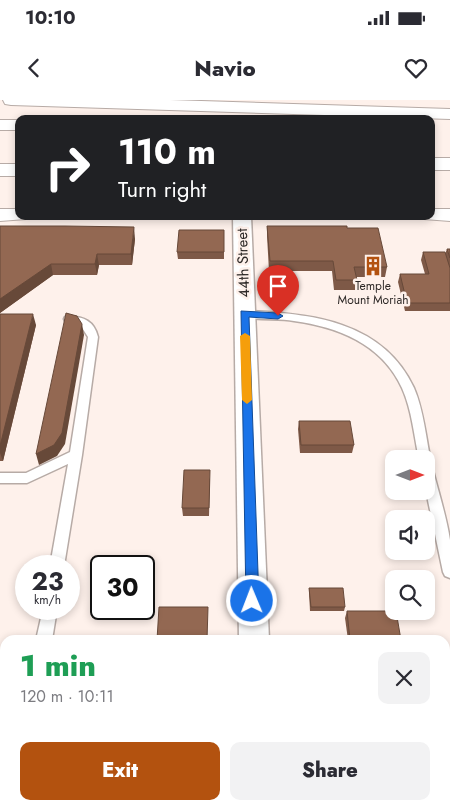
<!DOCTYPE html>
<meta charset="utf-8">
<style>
body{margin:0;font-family:Jost,sans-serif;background:#f2f2f3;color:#2b2b33;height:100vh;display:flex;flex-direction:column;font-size:19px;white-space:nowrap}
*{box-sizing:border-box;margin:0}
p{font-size:16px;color:#7c7c81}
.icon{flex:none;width:28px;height:28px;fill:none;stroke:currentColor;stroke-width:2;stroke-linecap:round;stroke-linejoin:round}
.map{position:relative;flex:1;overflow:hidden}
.details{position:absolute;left:0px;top:535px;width:450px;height:175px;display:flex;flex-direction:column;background:#fff;border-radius:15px 15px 0 0;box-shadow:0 2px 8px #0003}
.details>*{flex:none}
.guide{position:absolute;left:15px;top:15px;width:420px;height:105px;border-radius:10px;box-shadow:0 2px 8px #0003;background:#202124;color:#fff;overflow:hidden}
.needle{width:32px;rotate:90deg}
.tools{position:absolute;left:385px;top:350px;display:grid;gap:10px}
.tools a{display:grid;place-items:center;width:50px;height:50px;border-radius:10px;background:#fff;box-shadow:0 2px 8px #0003;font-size:25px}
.speed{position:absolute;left:15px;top:455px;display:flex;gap:10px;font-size:25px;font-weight:700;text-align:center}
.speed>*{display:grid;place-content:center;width:65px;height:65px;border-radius:50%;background:#fff;box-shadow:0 2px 8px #0003;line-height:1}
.speed small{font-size:12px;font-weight:400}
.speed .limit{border:2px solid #111;border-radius:8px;background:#fff;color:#111}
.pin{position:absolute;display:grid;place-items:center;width:42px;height:42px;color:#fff;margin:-51px -21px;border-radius:50% 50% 50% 0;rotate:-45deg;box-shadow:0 0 5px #0007}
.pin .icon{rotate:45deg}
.me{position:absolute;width:55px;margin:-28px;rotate:359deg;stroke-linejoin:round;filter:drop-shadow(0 0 4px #0008)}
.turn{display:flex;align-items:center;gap:18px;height:105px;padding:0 20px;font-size:22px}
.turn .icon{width:65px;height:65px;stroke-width:2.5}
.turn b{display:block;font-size:35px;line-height:42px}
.round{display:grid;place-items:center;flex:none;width:52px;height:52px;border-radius:10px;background:#f2f2f3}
.headline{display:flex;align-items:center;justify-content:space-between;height:85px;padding:0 20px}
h1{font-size:30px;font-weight:800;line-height:38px;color:#1e9e55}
.primary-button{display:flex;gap:10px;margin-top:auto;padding:10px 20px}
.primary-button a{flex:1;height:58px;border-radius:10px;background:#b3520f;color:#fff;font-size:20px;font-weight:800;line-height:58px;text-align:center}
.primary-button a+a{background:#f2f2f3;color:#2b2b33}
.status{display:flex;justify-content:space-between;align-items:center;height:35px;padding:0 25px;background:#fff;direction:ltr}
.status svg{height:14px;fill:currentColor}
header{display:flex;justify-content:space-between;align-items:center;height:65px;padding:0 20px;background:#fff;font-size:22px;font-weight:800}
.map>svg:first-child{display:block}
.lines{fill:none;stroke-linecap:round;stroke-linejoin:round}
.lane-casing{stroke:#b7aba6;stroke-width:3}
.street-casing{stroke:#b7aba6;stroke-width:3}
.secondary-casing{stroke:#b7aba6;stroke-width:2}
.highway-casing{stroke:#b7aba6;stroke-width:2}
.lane{fill:#fff;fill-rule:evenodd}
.street{fill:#fff;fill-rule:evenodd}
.secondary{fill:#fff;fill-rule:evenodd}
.highway{fill:#fff;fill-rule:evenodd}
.wall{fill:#7e5947}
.shaded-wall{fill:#674939}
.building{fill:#936852;stroke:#674939}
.route{fill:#1a73e8;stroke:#114b97}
.slow{fill:#f59e0b}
.labels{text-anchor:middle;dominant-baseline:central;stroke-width:5;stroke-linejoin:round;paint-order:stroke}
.far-poi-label{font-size:12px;fill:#2e2927;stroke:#fef1eb}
.street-label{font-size:15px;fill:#2e2927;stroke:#fef1eb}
</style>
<div class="status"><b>10:10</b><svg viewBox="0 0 49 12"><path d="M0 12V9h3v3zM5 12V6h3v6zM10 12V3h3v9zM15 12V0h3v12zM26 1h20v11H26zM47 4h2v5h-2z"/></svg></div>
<header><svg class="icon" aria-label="back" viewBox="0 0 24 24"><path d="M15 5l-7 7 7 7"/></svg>Navio<svg class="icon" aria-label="heart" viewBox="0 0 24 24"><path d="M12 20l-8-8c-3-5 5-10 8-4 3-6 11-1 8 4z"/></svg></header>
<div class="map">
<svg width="450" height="710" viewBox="0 0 450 710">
<rect width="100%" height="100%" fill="#fef1eb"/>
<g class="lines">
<defs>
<g id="lane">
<path d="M244,211c66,2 139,10 170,77 10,23 12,51 17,74 6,26 15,52 19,78 0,12 0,26 0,38l-5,-2 -2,-4 -17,-81v-32h-7c-5,-23 -7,-49 -17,-71 -20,-44 -64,-61 -108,-67 -18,-3 -37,0 -54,-5l-1,-2 1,-2z"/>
<path d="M69,216c15,1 25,5 29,21l-16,118 -18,111h-14l18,-102 -41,19h-27v-10h26l44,-21 18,-115 -7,-11 -16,-5 -1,-2 1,-2z"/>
<path d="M43,509h14l-5,31h-16z"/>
<path d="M6,705h18l-1,5h-18z"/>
</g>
<g id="street">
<path d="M233,116h18l18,424h-30z"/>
<rect x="241" y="705" width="34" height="5"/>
</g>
<g id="secondary">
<path d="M0,109h19v7h9l-2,3 -26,2z"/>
<path d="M431,109h19v12l-26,-2 -2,-3h9z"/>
</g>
<g id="highway">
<path d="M3,0h167l280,9v10l-439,-14 -6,-1z"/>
<rect x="0" y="20" width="19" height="10"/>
<rect x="431" y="58" width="19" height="12"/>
<rect x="0" y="64" width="19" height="12"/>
</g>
</defs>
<!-- lane casing -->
<use href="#lane" class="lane-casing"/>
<!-- street casing -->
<use href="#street" class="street-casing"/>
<!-- secondary casing -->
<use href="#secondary" class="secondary-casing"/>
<!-- highway casing -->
<use href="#highway" class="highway-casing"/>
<!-- lane -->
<use href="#lane" class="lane"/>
<!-- street -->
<use href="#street" class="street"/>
<!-- secondary -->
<use href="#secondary" class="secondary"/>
<!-- highway -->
<use href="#highway" class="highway"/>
</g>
<!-- wall -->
<g class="wall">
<path d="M0,126l135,13 -3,26h-33l-2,10h-44l-53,38z"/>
<path d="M267,126l80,2 40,39 -2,10h-29l1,3 -2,10h-21l-2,-19h-63l-2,-35z"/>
<path d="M224,130v29h-46l-1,-7z"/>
<path d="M447,149h3v62h-45l-7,-29 2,-8h25l-4,-14 2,-8 22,2z"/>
<path d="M0,214l36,11 -33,136h-3z"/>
<path d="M299,321l55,24 -2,8h-52l-2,-24z"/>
<path d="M210,378l-1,38h-26l-1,-8z"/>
<path d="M309,488l36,19 -1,4h-34l-1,-19z"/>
<path d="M347,511l54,29h-53l-3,-22z"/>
</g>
<!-- shaded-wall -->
<g class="shaded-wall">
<path d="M134,127l1,12 -3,26 -1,-11z"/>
<path d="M97,154l2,11 -2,10 -2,-11z"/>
<path d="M51,164l2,11 -53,38v-14z"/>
<path d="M33,214l3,11 -33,136 -3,-8v-7z"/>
<path d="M82,224l2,11 -19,109 -8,12 -18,9 -3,-11z"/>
</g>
<!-- building -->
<g class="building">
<path d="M0,126h65l69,1 -3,27h-34l-2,10h-44l-51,35z"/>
<path d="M267,126h80v2h31l9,39h-33l3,13h-21l-3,-19h-63z"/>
<path d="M179,130h45v22h-47z"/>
<path d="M447,149h3v9z"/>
<path d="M423,152h22l5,16v35h-43l-7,-29h29z"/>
<path d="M66,213l11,3 5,8 -20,109 -8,12 -18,9z"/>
<path d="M0,214h33l-33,132z"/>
<path d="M299,321h51l4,24h-53z"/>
<path d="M184,370h26l-1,38h-27z"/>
<path d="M309,488h34l2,19h-34z"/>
<path d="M159,507h49l-1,33h-50z"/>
<path d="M347,511h49l5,29h-51z"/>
</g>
<!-- route -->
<path class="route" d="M241,211l37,2 5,3 -5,3 -29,-2 10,284 -2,4 -5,2 -4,-2 -2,-4z"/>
<!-- slow -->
<path class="slow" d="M245,233l5,3 2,64 -5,4 -5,-4 -2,-64z"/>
<!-- icons -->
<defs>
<symbol id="building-bare" viewBox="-9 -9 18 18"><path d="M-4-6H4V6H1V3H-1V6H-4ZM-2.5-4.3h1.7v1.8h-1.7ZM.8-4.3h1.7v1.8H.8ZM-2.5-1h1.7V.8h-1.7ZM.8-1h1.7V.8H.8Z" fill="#b3520f" stroke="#fef1eb" stroke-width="2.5" paint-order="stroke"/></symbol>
</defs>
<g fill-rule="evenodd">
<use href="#building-bare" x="359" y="152" width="28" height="28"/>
</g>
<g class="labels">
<!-- far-poi labels -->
<g class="far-poi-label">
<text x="373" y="186">Temple<tspan x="373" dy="14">Mount Moriah</tspan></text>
</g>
<!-- street labels -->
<g class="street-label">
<text transform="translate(243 163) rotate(-92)">44th Street</text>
</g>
</g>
</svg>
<div class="tools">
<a><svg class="needle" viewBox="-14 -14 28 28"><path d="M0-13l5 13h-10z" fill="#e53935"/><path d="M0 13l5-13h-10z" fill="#7c7c81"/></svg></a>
<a><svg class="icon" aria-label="sound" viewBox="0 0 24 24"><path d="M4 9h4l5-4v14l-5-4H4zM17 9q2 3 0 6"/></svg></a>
<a><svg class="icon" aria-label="search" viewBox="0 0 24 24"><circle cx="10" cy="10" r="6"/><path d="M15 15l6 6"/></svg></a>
</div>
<div class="speed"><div>23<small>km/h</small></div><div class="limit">30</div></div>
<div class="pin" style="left:278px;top:216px;background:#d93025"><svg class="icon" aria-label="arrive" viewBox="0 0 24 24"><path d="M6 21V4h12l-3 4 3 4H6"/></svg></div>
<svg class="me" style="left:252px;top:501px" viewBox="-20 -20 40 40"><circle r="17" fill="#1a73e8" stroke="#fff" stroke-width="3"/><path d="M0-11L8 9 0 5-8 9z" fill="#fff"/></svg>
<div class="guide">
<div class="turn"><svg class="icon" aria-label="right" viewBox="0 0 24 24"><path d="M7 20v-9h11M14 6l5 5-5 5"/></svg><div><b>110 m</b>Turn right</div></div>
</div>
<section class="details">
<div class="headline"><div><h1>1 min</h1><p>120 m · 10:11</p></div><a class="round"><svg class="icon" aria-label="close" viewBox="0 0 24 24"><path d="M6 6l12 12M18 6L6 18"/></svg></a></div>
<div class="primary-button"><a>Exit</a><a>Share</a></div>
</section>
</div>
